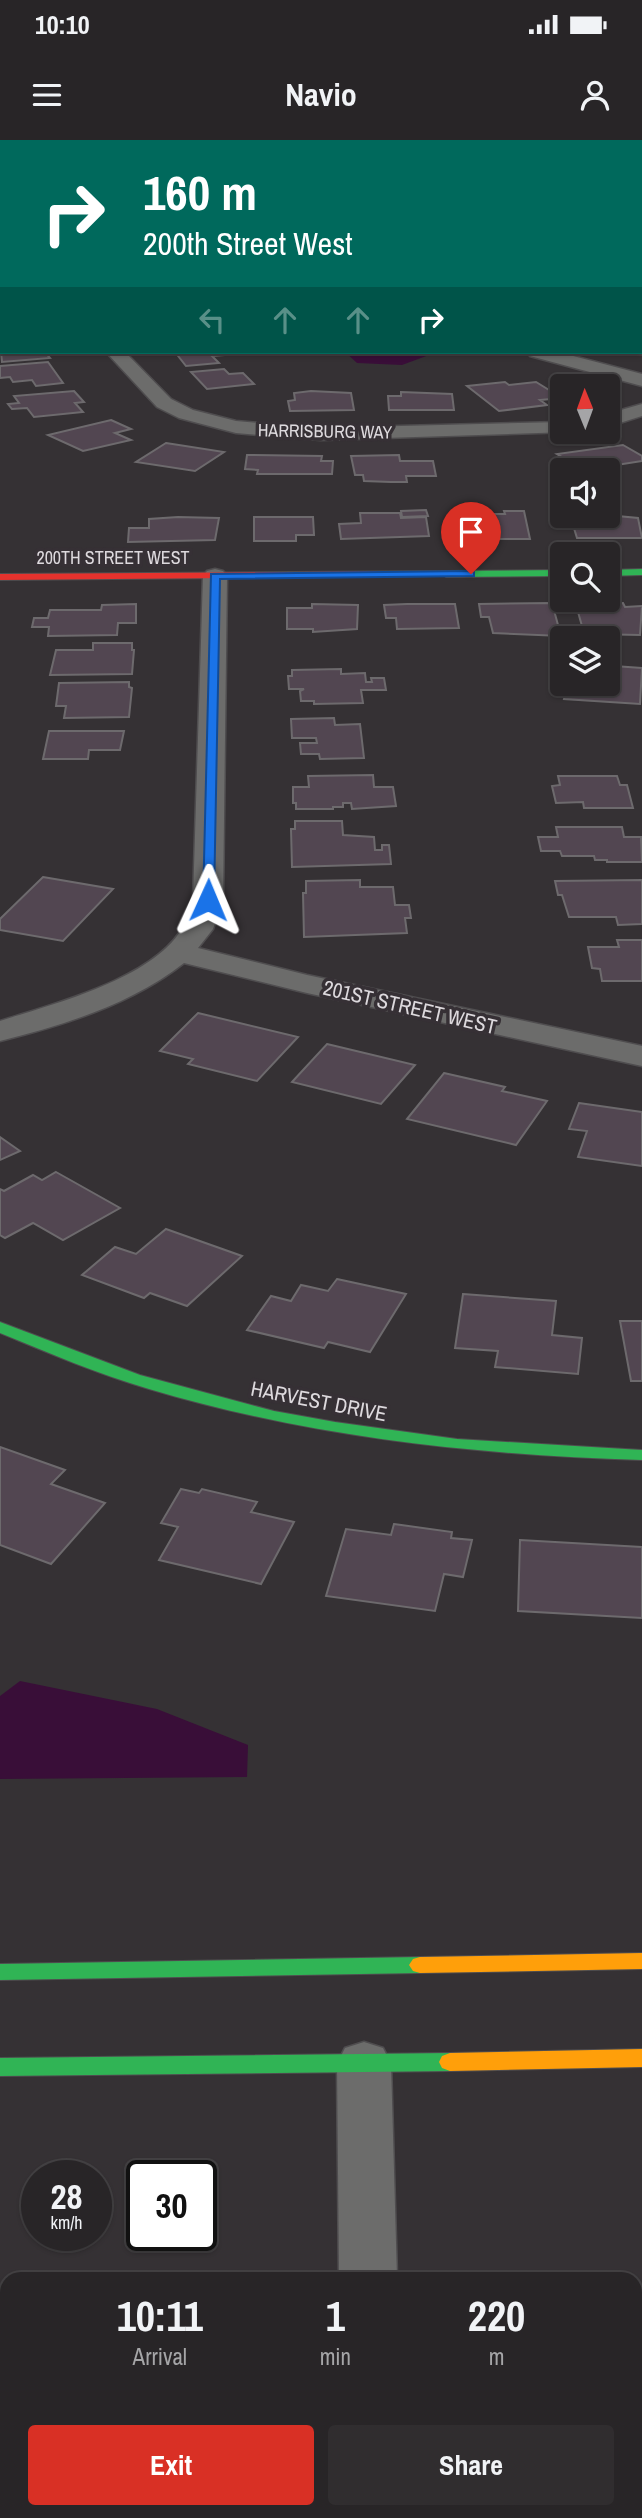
<!DOCTYPE html>
<style>
body{margin:0;font-family:"Archivo Narrow",sans-serif;background:#302d2f;color:#f1f3f6;height:100vh;display:flex;flex-direction:column;font-size:26px;white-space:nowrap}
*{box-sizing:border-box;margin:0}
p{font-size:23px;color:#a5a5a7}
.icon{flex:none;width:38px;height:38px;fill:none;stroke:currentColor;stroke-width:2;stroke-linecap:round;stroke-linejoin:round}
.map{position:relative;flex:1;overflow:hidden}
.details{position:absolute;left:0px;top:2132px;width:642px;height:247px;display:flex;flex-direction:column;background:#282527;border-radius:21px 21px 0 0;box-shadow:0 2px 5px #0004,0 0 0 2px #444244}
.details>*{flex:none}
.banner{position:absolute;left:0px;top:0px;width:642px;height:214px;box-shadow:0 2px 5px #0004,0 0 0 2px #444244;background:#00695c;color:#fff;overflow:hidden}
.needle{width:46px;rotate:359deg}
.buttons{position:absolute;left:550px;top:234px;display:grid;gap:14px}
.buttons a{display:grid;place-items:center;width:70px;height:70px;border-radius:7px;background:#282527;box-shadow:0 2px 5px #0004,0 0 0 2px #444244;font-size:35px}
.speed{position:absolute;left:21px;top:2020px;display:flex;gap:14px;font-size:35px;font-weight:700;text-align:center}
.speed>*{display:grid;place-content:center;width:91px;height:91px;border-radius:50%;background:#282527;box-shadow:0 2px 5px #0004,0 0 0 2px #444244;line-height:1}
.speed small{font-size:18px;font-weight:400}
.speed .limit{border:4px solid #111;border-radius:10px;background:#fff;color:#111}
.pin{position:absolute;display:grid;place-items:center;width:60px;height:60px;color:#fff;margin:-72px -30px;border-radius:50% 50% 50% 0;rotate:-45deg;box-shadow:0 0 7px #0007}
.pin .icon{rotate:45deg}
.me{position:absolute;width:77px;margin:-38px;rotate:1deg;stroke-linejoin:round;filter:drop-shadow(0 0 5px #0008)}
.turn{display:flex;align-items:center;gap:24px;height:147px;padding:0 28px;font-size:32px}
.turn .icon{width:91px;height:91px;stroke-width:2.5}
.turn b{display:block;font-size:49px;line-height:60px}
.lanes{display:flex;align-items:center;height:66px;padding:0 28px;background:#0003;justify-content:center;gap:35px;direction:ltr}
.lanes .off{opacity:.35}
.eta{display:flex;justify-content:space-evenly;align-items:center;height:119px;text-align:center}
.eta b{font-size:42px;font-weight:700;line-height:49px}
.action{display:flex;gap:14px;margin-top:auto;padding:14px 28px}
.action a{flex:1;height:80px;border-radius:7px;background:#d93025;color:#fff;font-size:28px;font-weight:700;line-height:80px;text-align:center}
.action a+a{background:#302d2f;color:#f1f3f6}
.status{display:flex;justify-content:space-between;align-items:center;height:49px;padding:0 35px;background:#282527;direction:ltr}
.status svg{height:19px;fill:currentColor}
header{display:flex;justify-content:space-between;align-items:center;height:91px;padding:0 28px;background:#282527;font-size:32px;font-weight:700}
.map>svg:first-child{display:block}
.water{fill:#390e38}
.building{fill:#524651;stroke:#6d6a6d;stroke-width:2}
.lines{fill:none;stroke-linecap:round;stroke-linejoin:round}
.street-casing{stroke:#4f4d4f;stroke-width:3}
.fast-casing{stroke:#4f4d4f;stroke-width:2}
.slow-casing{stroke:#4f4d4f;stroke-width:2}
.jam-casing{stroke:#4f4d4f;stroke-width:2}
.street{fill:#6c6c6b;fill-rule:evenodd}
.fast{fill:#30b455;fill-rule:evenodd}
.slow{fill:#ff9f0a;fill-rule:evenodd}
.jam{fill:#e5322d;fill-rule:evenodd}
.route{fill:#1a73e8;stroke:#114b97;stroke-width:2}
.labels{text-anchor:middle;dominant-baseline:central;stroke-width:7;stroke-linejoin:round;paint-order:stroke}
.far-street-label{font-size:18px;fill:#ddd9dd;stroke:#363035}
.street-label{font-size:21px;fill:#ddd9dd;stroke:#363035}
</style>
<div class="status"><b>10:10</b><svg viewBox="0 0 49 12"><path d="M0 12V9h3v3zM5 12V6h3v6zM10 12V3h3v9zM15 12V0h3v12zM26 1h20v11H26zM47 4h2v5h-2z"/></svg></div>
<header><svg class="icon" aria-label="menu" viewBox="0 0 24 24"><path d="M4 6h16M4 12h16M4 18h16"/></svg>Navio<svg class="icon" aria-label="person" viewBox="0 0 24 24"><circle cx="12" cy="8" r="4"/><path d="M4 21q1-7 8-7t8 7"/></svg></header>
<div class="map">
<svg width="642" height="2378" viewBox="0 0 642 2378">
<rect width="100%" height="100%" fill="#353134"/>
<!-- water -->
<g class="water">
<path d="M345,212h76l8,3 -27,10 -45,-2z"/>
<path d="M20,1541l137,28 91,36 -1,32 -247,2v-83z"/>
</g>
<!-- building -->
<g class="building">
<path d="M0,201l2,11h43l5,6 -48,4z"/>
<path d="M175,212h48l3,3 -14,1 7,7 -33,3z"/>
<path d="M48,222l15,21 -27,3 -4,-6 -19,2 -3,-5 -10,1v-12z"/>
<path d="M224,229l5,5 14,-1 11,11 -47,5 -16,-17z"/>
<path d="M505,242l4,3 27,-3 26,16 -22,2 7,5 -48,6 -32,-25z"/>
<path d="M74,251l10,11 -9,1 8,9 -49,5 -7,-9 -15,1 -4,-5 11,-1 -5,-7z"/>
<path d="M311,251l40,2 3,17 -64,1 -2,-10 7,-1 -1,-7z"/>
<path d="M401,252l51,2 2,16h-65l-1,-14h13z"/>
<path d="M111,280l20,9 -16,4 16,7 -48,11 -35,-16z"/>
<path d="M166,303l58,9 -29,19 -59,-9z"/>
<path d="M623,305l19,11v5l-38,6 -11,-7 -21,3 -15,-9z"/>
<path d="M247,315l75,1 -1,5h12l-1,13h-75l1,-4 -13,-1z"/>
<path d="M399,315l1,6h33l3,15h-30l1,6h-16l-27,-1 -1,-6h-8l-4,-19z"/>
<path d="M426,370l2,6 -26,1 -1,-6z"/>
<path d="M504,371h20l6,28h-69l-1,-12h9l-3,-13h39z"/>
<path d="M360,373h40l1,5 25,-1 3,19 -88,3 -2,-15 22,-1z"/>
<path d="M607,375l31,3 4,20h-65l-4,-13h9l-2,-7z"/>
<path d="M178,377l41,1 -4,22 -87,2 1,-14h20v-9z"/>
<path d="M254,377h59l1,18h-18v6h-42z"/>
<path d="M552,463l9,33 -68,-3 -4,-16h-8l-2,-13z"/>
<path d="M623,463l2,4 17,-1 -2,29 -50,-1 -2,-8h-6l-6,-21z"/>
<path d="M136,464v19h-18l-1,12 -69,1 1,-9h-17l2,-9h14l2,-8h51l1,-5z"/>
<path d="M312,464l46,1 -1,24 -44,3v-3h-26v-21h25z"/>
<path d="M407,464h48l4,24 -62,1 -1,-11h-10l-2,-13z"/>
<path d="M93,503h39v7h2l-2,24 -82,1 6,-25h37z"/>
<path d="M614,526l28,2 -2,36 -76,-5 4,-15h39v-13l6,1z"/>
<path d="M341,529v5l24,-1 1,9h6l-1,-4h13l2,12h-25l2,13 -49,1v-3h-13l-1,-10 4,-2h-15l-1,-13h4v-6z"/>
<path d="M129,542v5l3,1 -3,29 -65,1 2,-12h-10l3,-23z"/>
<path d="M334,578l1,7 25,-1 4,34 -44,1 -1,-5h-18l-1,-11h17l-1,-5h-24l-1,-19z"/>
<path d="M49,591h75l-4,19h-31l-1,9h-45z"/>
<path d="M373,635l1,12h19l3,19 -44,3 -1,-6h-8v4h-10v2h-37v-6h-3v-16h16l-1,-11z"/>
<path d="M558,636h59l3,9h7l6,23h-49l-1,-6 -27,1 -4,-17 8,-1z"/>
<path d="M295,681h47l1,14 31,2 1,13h7v-5h7l2,19 -99,3 -1,-38h4z"/>
<path d="M556,687h66l2,10h17l1,25h-35v-2h-12l-1,-4h-32l-2,-5h-19l-3,-14h20z"/>
<path d="M43,737l70,12 -50,52 -63,-11v-11z"/>
<path d="M360,740v7h33l2,18h14l2,13h-6l2,15 -103,4 -1,-44h3v-12z"/>
<path d="M642,740v44l-24,1 -2,-8h-47l-7,-22h-4l-3,-14z"/>
<path d="M617,800h25v41h-40l-2,-12 -8,-1 -4,-21h31z"/>
<path d="M198,873l100,24 -41,44 -69,-17 5,-5 -33,-8z"/>
<path d="M327,904l88,21 -34,39 -89,-22z"/>
<path d="M444,933l61,14 -3,4 45,10 -31,44 -109,-26z"/>
<path d="M579,963l63,9v54l-64,-9 9,-26 -18,-2z"/>
<path d="M0,997l20,14 -20,9z"/>
<path d="M56,1032l64,36 -57,32 -30,-17 -28,15 -5,-3v-46l4,2 29,-16 9,5z"/>
<path d="M166,1089l76,27 -55,50 -37,-13 -6,5 -62,-23 33,-28 21,7z"/>
<path d="M337,1139l69,15 -36,58 -42,-10 -4,6 -77,-18 24,-34 20,5 10,-16 27,6z"/>
<path d="M463,1154l93,7 -4,34 30,3 -4,36 -83,-7 3,-16 -43,-3z"/>
<path d="M620,1181h22v60h-11z"/>
<path d="M0,1307l65,23 -14,14 54,19 -54,61 -51,-19z"/>
<path d="M181,1349l18,4 3,-4 55,13 -6,10 43,10 -33,62 -102,-24 19,-33 -17,-4z"/>
<path d="M394,1384l58,8 -1,6 21,2 -9,37 -19,-3 -9,37 -109,-15 20,-67 45,6z"/>
<path d="M520,1400l122,7v71l-124,-7z"/>
<path d="M0,2262h7v109h152l-1,7h-158z"/>
</g>
<g class="lines">
<defs>
<g id="street">
<path d="M209,0h15l1,2h-15z"/>
<path d="M545,0h18l1,2h-18z"/>
<rect x="640" y="26" width="2" height="10"/>
<rect x="0" y="51" width="2" height="10"/>
<rect x="0" y="149" width="2" height="10"/>
<path d="M106,212h19l46,47 22,11 43,11 85,7 241,-6v10h7l-248,8 -85,-7 -57,-15 -22,-11z"/>
<path d="M528,212h30l84,22v12l-112,-30z"/>
<path d="M642,264v12l-35,11v-13z"/>
<path d="M215,429l8,2 4,5 -4,324 -10,29 -15,19 109,27 335,71v20l-335,-73 -123,-30c-52,41 -120,62 -184,78v-20c53,-17 157,-43 184,-96 4,-8 6,-17 9,-25l10,-324 4,-5z"/>
<path d="M364,1902l19,6 8,16 6,214h-58l-2,-214 8,-16z"/>
<path d="M350,2371h62l1,7h-62z"/>
</g>
<g id="fast">
<path d="M642,429v6l-35,1v-6z"/>
<path d="M562,430v6l-116,1 -5,-3 5,-3z"/>
<path d="M0,1182l140,53 134,36 61,11 122,17 185,11v10c-167,-5 -332,-23 -493,-71 -51,-15 -100,-36 -149,-56z"/>
<path d="M420,1817l7,2 4,6 -4,6 -7,2 -420,7v-16z"/>
<path d="M450,1913l8,3 3,6 -3,6 -8,3 -450,5v-18z"/>
</g>
<g id="slow">
<path d="M642,1813v16l-222,4 -7,-2 -4,-6 4,-6 7,-2z"/>
<path d="M642,1909v18l-192,4 -8,-3 -3,-6 3,-6 8,-3z"/>
</g>
<path id="jam" d="M446,431l5,3 -2,2 -449,4v-6z"/>
</defs>
<!-- street casing -->
<use href="#street" class="street-casing"/>
<!-- fast casing -->
<use href="#fast" class="fast-casing"/>
<!-- slow casing -->
<use href="#slow" class="slow-casing"/>
<!-- jam casing -->
<use href="#jam" class="jam-casing"/>
<!-- street -->
<use href="#street" class="street"/>
<!-- fast -->
<use href="#fast" class="fast"/>
<!-- slow -->
<use href="#slow" class="slow"/>
<!-- jam -->
<use href="#jam" class="jam"/>
</g>
<!-- route -->
<path class="route" d="M471,431l3,1v4l-254,3 -6,321 -6,4 -5,-1 8,-329z"/>
<g class="labels">
<!-- far-street labels -->
<g class="far-street-label">
<text transform="translate(325 291) rotate(1)">HARRISBURG WAY</text>
<text x="113" y="417">200TH STREET WEST</text>
</g>
<!-- street labels -->
<g class="street-label">
<text transform="translate(410 867) rotate(13)">201ST STREET WEST</text>
<text transform="translate(319 1261) rotate(11)">HARVEST DRIVE</text>
</g>
</g>
</svg>
<div class="buttons">
<a><svg class="needle" viewBox="-14 -14 28 28"><path d="M0-13l5 13h-10z" fill="#e53935"/><path d="M0 13l5-13h-10z" fill="#a5a5a7"/></svg></a>
<a><svg class="icon" aria-label="sound" viewBox="0 0 24 24"><path d="M4 9h4l5-4v14l-5-4H4zM17 9q2 3 0 6"/></svg></a>
<a><svg class="icon" aria-label="search" viewBox="0 0 24 24"><circle cx="10" cy="10" r="6"/><path d="M15 15l6 6"/></svg></a>
<a><svg class="icon" aria-label="layers" viewBox="0 0 24 24"><path d="M12 4l9 5-9 5-9-5zM3 14l9 5 9-5"/></svg></a>
</div>
<div class="speed"><div>28<small>km/h</small></div><div class="limit">30</div></div>
<div class="pin" style="left:471px;top:434px;background:#d93025"><svg class="icon" aria-label="arrive" viewBox="0 0 24 24"><path d="M6 21V4h12l-3 4 3 4H6"/></svg></div>
<svg class="me" style="left:208px;top:760px" viewBox="-20 -20 40 40"><path d="M0-17L14 15 0 8-14 15z" fill="#1a73e8" stroke="#fff" stroke-width="4"/></svg>
<div class="banner">
<div class="turn"><svg class="icon" aria-label="right" viewBox="0 0 24 24"><path d="M7 20v-9h11M14 6l5 5-5 5"/></svg><div><b>160 m</b>200th Street West</div></div>
<div class="lanes"><svg class="icon off" aria-label="left" viewBox="0 0 24 24"><path d="M17 20v-9H6M10 6l-5 5 5 5"/></svg><svg class="icon off" aria-label="ahead" viewBox="0 0 24 24"><path d="M12 20V5M6 11l6-6 6 6"/></svg><svg class="icon off" aria-label="ahead" viewBox="0 0 24 24"><path d="M12 20V5M6 11l6-6 6 6"/></svg><svg class="icon" aria-label="right" viewBox="0 0 24 24"><path d="M7 20v-9h11M14 6l5 5-5 5"/></svg></div>
</div>
<section class="details">
<div class="eta">
<div><b>10:11</b><p>Arrival</p></div>
<div><b>1</b><p>min</p></div>
<div><b>220</b><p>m</p></div>
</div>
<div class="action"><a>Exit</a><a>Share</a></div>
</section>
</div>
